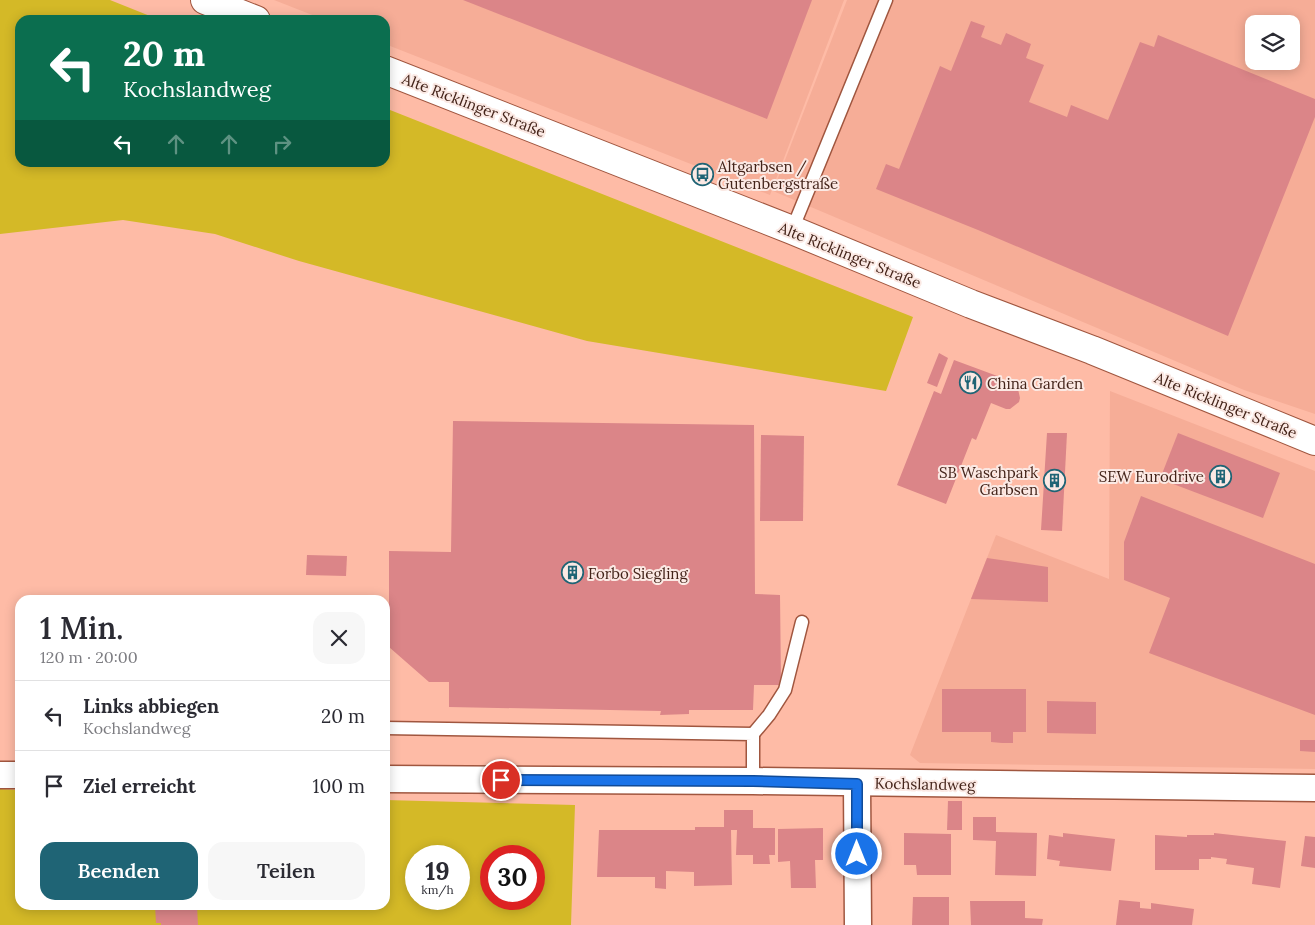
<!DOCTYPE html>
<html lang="de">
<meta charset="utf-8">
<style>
body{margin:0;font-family:Lora,serif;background:#f7f7f7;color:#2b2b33;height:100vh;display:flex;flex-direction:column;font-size:19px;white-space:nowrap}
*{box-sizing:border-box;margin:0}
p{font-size:16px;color:#7c7c81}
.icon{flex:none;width:28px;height:28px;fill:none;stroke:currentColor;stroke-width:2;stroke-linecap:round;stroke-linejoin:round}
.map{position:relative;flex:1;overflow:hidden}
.drawer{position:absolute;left:15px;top:595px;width:375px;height:315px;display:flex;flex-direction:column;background:#fff;border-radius:15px;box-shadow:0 2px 12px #0003}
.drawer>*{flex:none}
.guide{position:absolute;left:15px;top:15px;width:375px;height:152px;border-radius:15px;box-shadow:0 2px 12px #0003;background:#0b6e4f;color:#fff;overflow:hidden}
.tools{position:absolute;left:1245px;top:15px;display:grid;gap:10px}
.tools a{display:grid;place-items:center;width:55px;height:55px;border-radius:10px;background:#fff;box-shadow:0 2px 12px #0003;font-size:25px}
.speed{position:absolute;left:405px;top:845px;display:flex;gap:10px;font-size:25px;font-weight:700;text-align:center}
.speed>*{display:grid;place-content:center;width:65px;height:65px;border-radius:50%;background:#fff;box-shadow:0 2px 12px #0003;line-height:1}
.speed small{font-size:12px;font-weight:400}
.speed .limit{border:8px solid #d22;background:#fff;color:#111}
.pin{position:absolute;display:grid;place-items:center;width:42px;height:42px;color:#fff;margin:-21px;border:2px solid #fff;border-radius:50%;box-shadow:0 1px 5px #0007}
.me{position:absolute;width:55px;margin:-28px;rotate:0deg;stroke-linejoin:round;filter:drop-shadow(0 0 4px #0008)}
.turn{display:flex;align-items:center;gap:18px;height:105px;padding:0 25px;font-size:22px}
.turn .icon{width:65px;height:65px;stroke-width:2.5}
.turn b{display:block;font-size:35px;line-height:42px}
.lanes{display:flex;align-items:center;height:48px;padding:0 25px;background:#0003;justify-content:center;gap:25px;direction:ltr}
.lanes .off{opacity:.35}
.round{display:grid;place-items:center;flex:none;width:52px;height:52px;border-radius:15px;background:#f7f7f7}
.overview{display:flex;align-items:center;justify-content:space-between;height:85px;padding:0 25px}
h1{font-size:30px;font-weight:600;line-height:38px}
.button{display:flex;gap:10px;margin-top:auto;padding:10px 25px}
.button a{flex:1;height:58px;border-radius:15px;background:#1f6475;color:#fff;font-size:20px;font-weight:600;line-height:58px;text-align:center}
.button a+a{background:#f7f7f7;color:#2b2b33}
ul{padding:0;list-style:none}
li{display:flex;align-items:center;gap:15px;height:70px;padding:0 25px;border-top:1px solid #e1e1e2}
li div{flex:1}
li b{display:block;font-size:19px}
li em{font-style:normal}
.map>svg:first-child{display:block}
.built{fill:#f6ad97;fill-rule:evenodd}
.green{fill:#d4b927;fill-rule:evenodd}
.building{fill:#db8588}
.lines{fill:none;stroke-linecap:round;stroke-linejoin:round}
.service-casing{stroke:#a0563f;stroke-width:15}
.minor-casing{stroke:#a0563f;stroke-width:29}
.tertiary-casing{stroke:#a0563f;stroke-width:30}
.service{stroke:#fff;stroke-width:12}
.minor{stroke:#fff;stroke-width:26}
.tertiary{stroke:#fff;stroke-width:28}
.route-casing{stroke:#114b97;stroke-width:12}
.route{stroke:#1a73e8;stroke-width:9}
.labels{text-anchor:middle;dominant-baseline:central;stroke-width:4;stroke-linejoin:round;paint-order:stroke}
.street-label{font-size:15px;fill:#432319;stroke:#fbe9e4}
.poi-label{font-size:15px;fill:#432319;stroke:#fbe9e4;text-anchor:start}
</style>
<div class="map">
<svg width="1315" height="925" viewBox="0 0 1315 925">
<rect width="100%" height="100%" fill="#febba6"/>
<!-- built -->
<g class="built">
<path d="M274,0h570l-74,195 -385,-151v-24h-60z"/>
<path d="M847,0h468v414l-71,-24 -471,-199zM1254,24h37v37h-37z"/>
<path d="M1110,391l205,80v298l-395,-6 -10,-8 86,-220 113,44z"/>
</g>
<!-- green -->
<g class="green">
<path d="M0,0h110l50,20h-140v142h365v-54l528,209 -27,74 -299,-50 -288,-80 -84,-27 -92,-14 -123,14z"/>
<path d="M0,789l20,1v115h365v-105l190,5 -4,120h-571zM416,856h43v43h-43zM491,856h43v43h-43z"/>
</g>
<!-- building -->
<g class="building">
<path d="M463,0h349l-45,119z"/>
<path d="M971,21l14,5 -4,11 20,8 5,-12 25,11 -5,14 18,7 -15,37 38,15 4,-12 37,15 32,-78 14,5 4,-12 157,64v18l-87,219 -250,-106 -102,-41 10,-25 13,5 41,-103 11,5z"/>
<path d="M939,353l9,5 -11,29 -10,-4z"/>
<path d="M954,360l46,17v2l15,6 3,4 2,9 -1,4 -9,7h-4l-15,-6 -15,37 -4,-2 -26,66 -49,-19 37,-94 7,3z"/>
<path d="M453,421l301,4 1,169 25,1 1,90h-27l-1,25h-64v4l-29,1 1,-4 -212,-4v-25h-20l-40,-35v-96l62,1z"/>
<path d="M1047,433h20l-5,98 -21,-1z"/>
<path d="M1178,433l102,40 -17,45 -103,-39z"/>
<path d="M761,435l43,1 -1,85h-43z"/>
<path d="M1141,496l174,68v151l-166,-62 21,-55 -46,-18v-38z"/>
<path d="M307,555l40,1 -1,20 -40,-1z"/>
<path d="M987,558l61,9v35l-77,-3z"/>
<path d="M942,689h84v43h-13v11h-11l-11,-1v-10h-49z"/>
<path d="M1047,701l49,1v32l-49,-1z"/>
<path d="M1300,740h15v12l-15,-1z"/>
<path d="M948,801h14v29h-15z"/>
<path d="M724,810h29v18h22v27h-6l1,9h-17v-9h-17l1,-25h-6l1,55 -38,1v-14l-28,-1v18l-11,-1v-11h-58l2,-47h96v-3h29z"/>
<path d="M973,817h23v15l41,1 -1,43 -41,-1 1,-34 -23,-1z"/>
<path d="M823,828v32h-8l1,28h-25l-1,-27 -12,1v-33z"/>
<path d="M904,833l47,1v41h-34l-1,-10h-12z"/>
<path d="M1063,833l52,6 -4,32 -52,-5 1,-5 -13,-2 2,-24 14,2z"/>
<path d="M1214,833l72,8 -6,47 -28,-4 2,-16 -28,-4 1,-5 -16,-2v2h-12v11h-44v-35l32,2v-2h27z"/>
<path d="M1305,836l10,1v31l-14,-2z"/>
<path d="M913,897h36v28h-37z"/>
<path d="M1119,900l21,2v6l11,1v-6l43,6 -2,16h-76z"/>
<path d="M970,901h55v17l18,1 -1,6h-71z"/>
<path d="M155,905h42l1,20h-37v-2h-5z"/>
</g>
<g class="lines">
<defs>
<g id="service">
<path d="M792,230l94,-230"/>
<path d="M385,728l368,6v47"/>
<path d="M753,734l16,-19 16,-25 17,-68"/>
</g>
<g id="minor">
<path d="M0,775h20"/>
<path d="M385,779l368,2 562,7"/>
<path d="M857,784l1,141"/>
</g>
<g id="tertiary">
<path d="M205,0l51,20"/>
<path d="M385,70l407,160 179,74 121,46 223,91"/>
</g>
</defs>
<!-- service casing -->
<use href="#service" class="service-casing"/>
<!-- minor casing -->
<use href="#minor" class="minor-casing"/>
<!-- tertiary casing -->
<use href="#tertiary" class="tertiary-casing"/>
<!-- service -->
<use href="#service" class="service"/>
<!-- minor -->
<use href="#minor" class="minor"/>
<!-- tertiary -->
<use href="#tertiary" class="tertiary"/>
</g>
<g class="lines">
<defs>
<path id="route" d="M501,780l252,1 104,3v70"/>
</defs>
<!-- route casing -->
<use href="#route" class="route-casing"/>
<!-- route -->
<use href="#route" class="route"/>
</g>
<!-- icons -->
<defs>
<symbol id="bus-ring" viewBox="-11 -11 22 22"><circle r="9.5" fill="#fbe9e4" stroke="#1f6475" stroke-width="1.5"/><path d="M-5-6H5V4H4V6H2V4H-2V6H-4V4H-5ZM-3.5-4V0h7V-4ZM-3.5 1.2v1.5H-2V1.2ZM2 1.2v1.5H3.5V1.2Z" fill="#1f6475"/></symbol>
<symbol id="restaurant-ring" viewBox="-11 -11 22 22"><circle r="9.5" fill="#fbe9e4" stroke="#1f6475" stroke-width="1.5"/><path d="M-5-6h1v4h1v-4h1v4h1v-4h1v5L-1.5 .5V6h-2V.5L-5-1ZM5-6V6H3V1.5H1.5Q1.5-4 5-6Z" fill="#1f6475"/></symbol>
<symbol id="building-ring" viewBox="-11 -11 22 22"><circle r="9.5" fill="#fbe9e4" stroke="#1f6475" stroke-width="1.5"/><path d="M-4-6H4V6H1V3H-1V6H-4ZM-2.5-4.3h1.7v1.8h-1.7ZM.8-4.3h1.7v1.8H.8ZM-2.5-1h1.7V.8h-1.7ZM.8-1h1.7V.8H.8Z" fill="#1f6475"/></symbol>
</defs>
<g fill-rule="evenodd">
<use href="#bus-ring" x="690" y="162" width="25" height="25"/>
<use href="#restaurant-ring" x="958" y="370" width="25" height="25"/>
<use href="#building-ring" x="1208" y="464" width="25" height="25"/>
<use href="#building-ring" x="1042" y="468" width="25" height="25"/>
<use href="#building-ring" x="560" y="560" width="25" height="25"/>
</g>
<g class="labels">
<!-- street labels -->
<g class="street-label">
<text transform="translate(474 105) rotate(21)">Alte Ricklinger Straße</text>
<text transform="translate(850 255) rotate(22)">Alte Ricklinger Straße</text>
<text transform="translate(1226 405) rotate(22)">Alte Ricklinger Straße</text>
<text transform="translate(925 784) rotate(1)">Kochslandweg</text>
</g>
<!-- poi labels -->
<g class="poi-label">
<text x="718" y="166">Altgarbsen /<tspan x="718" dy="17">Gutenbergstraße</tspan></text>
<text x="987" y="383">China Garden</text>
<text x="1038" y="472" text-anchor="end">SB Waschpark<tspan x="1038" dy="17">Garbsen</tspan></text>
<text x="1204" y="476" text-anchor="end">SEW Eurodrive</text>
<text x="588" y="573">Forbo Siegling</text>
</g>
</g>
</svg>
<div class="tools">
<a><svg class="icon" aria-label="layers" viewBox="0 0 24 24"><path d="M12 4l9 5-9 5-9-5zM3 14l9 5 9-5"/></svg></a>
</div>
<div class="speed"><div>19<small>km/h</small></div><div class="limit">30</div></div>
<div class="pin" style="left:501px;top:780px;background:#d93025"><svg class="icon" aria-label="arrive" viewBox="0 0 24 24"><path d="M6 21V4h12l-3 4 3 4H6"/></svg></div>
<svg class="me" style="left:857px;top:854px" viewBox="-20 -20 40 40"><circle r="17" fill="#1a73e8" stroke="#fff" stroke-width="3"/><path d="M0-11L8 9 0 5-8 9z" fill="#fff"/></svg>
<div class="guide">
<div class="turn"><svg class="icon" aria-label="left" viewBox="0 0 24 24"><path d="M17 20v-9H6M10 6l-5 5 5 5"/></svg><div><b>20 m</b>Kochslandweg</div></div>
<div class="lanes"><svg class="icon" aria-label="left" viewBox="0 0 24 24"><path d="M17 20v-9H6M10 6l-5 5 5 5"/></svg><svg class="icon off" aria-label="ahead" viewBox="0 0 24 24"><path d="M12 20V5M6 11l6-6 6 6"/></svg><svg class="icon off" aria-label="ahead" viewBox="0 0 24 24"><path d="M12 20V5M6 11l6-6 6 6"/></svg><svg class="icon off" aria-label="right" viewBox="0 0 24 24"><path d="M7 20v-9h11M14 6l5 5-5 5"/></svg></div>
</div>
<section class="drawer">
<div class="overview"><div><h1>1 Min.</h1><p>120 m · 20:00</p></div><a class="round"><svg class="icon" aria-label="close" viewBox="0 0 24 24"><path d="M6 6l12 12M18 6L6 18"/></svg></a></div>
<ul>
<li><svg class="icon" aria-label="left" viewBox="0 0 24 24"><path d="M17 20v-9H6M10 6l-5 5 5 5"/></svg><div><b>Links abbiegen</b><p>Kochslandweg</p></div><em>20 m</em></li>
<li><svg class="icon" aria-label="arrive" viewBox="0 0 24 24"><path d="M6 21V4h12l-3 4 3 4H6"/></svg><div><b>Ziel erreicht</b></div><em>100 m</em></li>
</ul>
<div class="button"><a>Beenden</a><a>Teilen</a></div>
</section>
</div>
